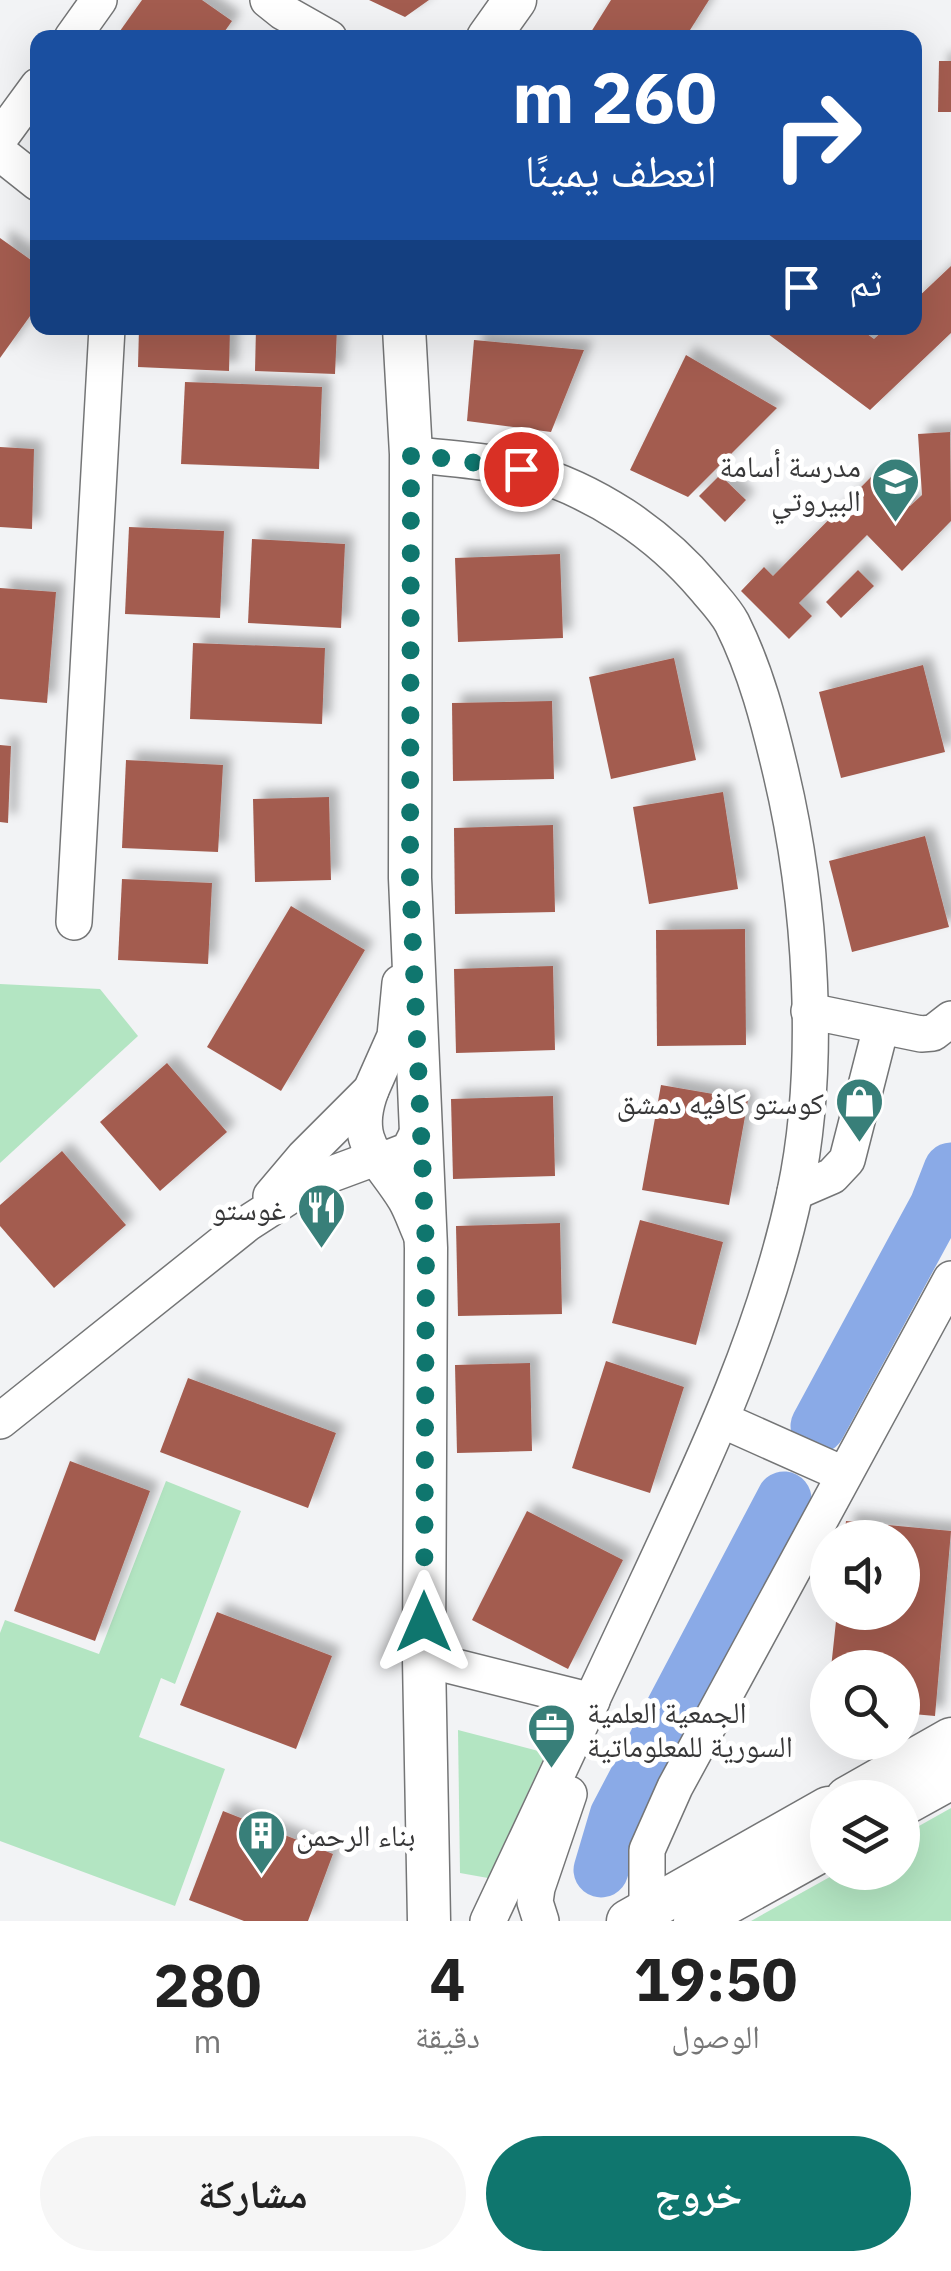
<!DOCTYPE html>
<html lang="ar">
<meta charset="utf-8">
<style>
body{margin:0;font-family:"IBM Plex Sans","Noto Naskh Arabic",sans-serif;background:#f6f6f6;color:#222;direction:rtl;height:100vh;display:flex;flex-direction:column;font-size:38px;white-space:nowrap}
*{box-sizing:border-box;margin:0}
p{font-size:32px;color:#767676}
.icon{flex:none;width:55px;height:55px;fill:none;stroke:currentColor;stroke-width:2;stroke-linecap:round;stroke-linejoin:round}
.map{position:relative;height:1921px;overflow:hidden;direction:ltr}
.side{display:flex;flex-direction:column;background:#fff;flex:1}
.side>*{flex:none}
.guide{position:absolute;left:30px;top:30px;width:892px;height:305px;border-radius:20px;box-shadow:0 10px 40px #0002;direction:rtl;background:#1a4fa0;color:#fff;overflow:hidden}
.fabs{position:absolute;left:810px;top:1520px;display:grid;gap:20px}
.fabs a{display:grid;place-items:center;width:110px;height:110px;border-radius:50%;background:#fff;box-shadow:0 10px 40px #0002;font-size:50px}
.pin{position:absolute;display:grid;place-items:center;width:85px;height:85px;color:#fff;margin:-42px;border:5px solid #fff;border-radius:50%;box-shadow:0 2px 10px #0007}
.me{position:absolute;width:110px;margin:-55px;rotate:0deg;stroke-linejoin:round;filter:drop-shadow(0 0 8px #0008)}
.turn{display:flex;align-items:center;gap:35px;height:210px;padding:0 40px;font-size:45px}
.turn .icon{width:130px;height:130px;stroke-width:2.5}
.turn b{display:block;font-size:70px;line-height:85px}
.then{display:flex;align-items:center;height:95px;padding:0 40px;background:#0003;gap:20px;font-size:38px}
.eta{display:flex;justify-content:space-evenly;align-items:center;height:170px;text-align:center}
.eta b{font-size:60px;font-weight:700;line-height:70px}
.action{display:flex;gap:20px;margin-top:auto;padding:20px 40px}
.action a{flex:1;height:115px;border-radius:60px;background:#0f766e;color:#fff;font-size:40px;font-weight:700;line-height:115px;text-align:center}
.action a+a{background:#f6f6f6;color:#222}
.map>svg:first-child{display:block}
.green{fill:#b3e5c2}
.lines{fill:none;stroke-linecap:round;stroke-linejoin:round}
.river{stroke:#8aaae7;stroke-width:55}
.building{fill:#a35c4f;filter:url(#shadow)}
.minor-casing{stroke:#747576;stroke-width:38}
.major-casing{stroke:#747576;stroke-width:45}
.minor{stroke:#fff;stroke-width:35}
.major{stroke:#fff;stroke-width:42}
.route{stroke:#0f766e;stroke-width:18;stroke-dasharray:0 32.4}
.labels{text-anchor:middle;dominant-baseline:central;stroke-width:10;stroke-linejoin:round;paint-order:stroke}
.poi-label{font-size:30px;fill:#373738;stroke:#fff;text-anchor:end}
</style>
<div class="map">
<svg width="951" height="1921" viewBox="0 0 951 1921">
<defs>
<filter id="shadow"><feDropShadow dx="9" dy="-9" stdDeviation="5" flood-color="#0004"/></filter>
</defs>
<rect width="100%" height="100%" fill="#f2f3f5"/>
<!-- green -->
<g class="green">
<path d="M0,984l100,5 38,47 -138,127z"/>
<path d="M166,1481l75,30 -66,173 -14,-6 -22,59 86,32 -50,137 -175,-65v-208l5,-13 94,34z"/>
<path d="M458,1730l88,23 -58,125 -28,-5z"/>
<path d="M951,1808v113h-200l86,-48 65,-1 1,-37z"/>
</g>
<g class="lines">
<!-- river -->
<g class="river">
<path d="M818,1426l119,-220 14,-36"/>
<path d="M601,1870l16,-54 167,-317"/>
</g>
</g>
<!-- building -->
<g class="building">
<path d="M142,0h60l30,21 -12,17h-105z"/>
<path d="M369,0h60l-24,17z"/>
<path d="M611,0h98l-24,38h-86l-8,-6z"/>
<path d="M939,61h12v51h-13z"/>
<path d="M0,238l38,27v40l-38,53z"/>
<path d="M951,266v67l-81,77 -110,-82h99l15,11 12,-11h29v-28z"/>
<path d="M139,328h91l-1,43 -91,-4z"/>
<path d="M256,328h81l-2,46 -80,-3z"/>
<path d="M474,340l110,10 -33,82 -84,-11z"/>
<path d="M686,355l91,53 -89,89 -58,-27z"/>
<path d="M185,382l137,5 -3,82 -138,-5z"/>
<path d="M950,432l1,89 -49,50 -35,-36 -68,68 13,13 -23,23 -48,-48 23,-24 9,9 98,-99 20,20 5,-5 14,14 12,-11 -4,-61z"/>
<path d="M0,447l34,2 -2,80 -32,-2z"/>
<path d="M720,475l26,25 -21,22 -26,-26z"/>
<path d="M129,527l95,4 -4,87 -95,-4z"/>
<path d="M252,539l93,5 -4,84 -93,-5z"/>
<path d="M560,554l3,84 -105,4 -3,-84z"/>
<path d="M858,570l16,16 -33,32 -15,-16z"/>
<path d="M0,588l56,4 -9,111 -47,-4z"/>
<path d="M193,643l132,5 -3,76 -132,-5z"/>
<path d="M674,658l22,102 -85,19 -22,-102z"/>
<path d="M923,665l22,87 -104,26 -22,-86z"/>
<path d="M552,701l2,78 -101,2 -1,-78z"/>
<path d="M0,745l11,1 -3,77 -8,-1z"/>
<path d="M126,760l97,5 -5,87 -96,-4z"/>
<path d="M723,792l15,97 -89,15 -16,-97z"/>
<path d="M329,797l2,83 -76,2 -2,-83z"/>
<path d="M553,825l2,87 -100,2 -1,-86z"/>
<path d="M925,836l24,91 -97,25 -23,-91z"/>
<path d="M122,879l90,4 -4,81 -90,-4z"/>
<path d="M291,906l74,44 -84,141 -74,-44z"/>
<path d="M745,929l1,116 -89,1 -1,-116z"/>
<path d="M553,966l2,84 -99,3 -2,-84z"/>
<path d="M167,1063l60,69 -67,59 -60,-69z"/>
<path d="M661,1085l87,15 -19,105 -87,-15z"/>
<path d="M553,1096l2,80 -102,3 -2,-80z"/>
<path d="M62,1151l64,74 -72,63 -54,-62v-21z"/>
<path d="M640,1220l83,22 -27,103 -84,-22z"/>
<path d="M560,1223l2,91 -104,2 -2,-90z"/>
<path d="M606,1361l78,26 -34,106 -78,-25z"/>
<path d="M530,1363l2,88 -75,2 -2,-88z"/>
<path d="M188,1378l148,55 -28,75 -148,-56z"/>
<path d="M70,1461l80,30 -55,150 -81,-30z"/>
<path d="M527,1511l96,49 -55,109 -96,-49z"/>
<path d="M846,1521l105,10 -16,185 -33,-3v-45h-71l6,-56h65v-74h-58z"/>
<path d="M217,1612l115,44 -36,93 -116,-44z"/>
<path d="M223,1811l110,43 -25,67h-64l-55,-21z"/>
</g>
<g class="lines">
<defs>
<g id="minor">
<path d="M268,0l15,12 46,26"/>
<path d="M72,38l27,-38"/>
<path d="M0,138l38,-52"/>
<path d="M0,153l38,30"/>
<path d="M411,454c36,5 77,6 113,16 70,20 134,62 181,118 9,11 20,22 27,35 24,48 37,99 49,150 30,127 41,291 14,419 -29,136 -88,262 -146,386 -54,115 -107,229 -161,343"/>
<path d="M74,922l33,-594"/>
<path d="M809,1011l112,23 12,-1 18,-14"/>
<path d="M371,1090c-20,53 8,67 34,109 7,12 11,25 17,38"/>
<path d="M795,1192l37,-16 15,-16 34,-133"/>
<path d="M271,1196l33,-39 67,-67 24,-54 5,-53"/>
<path d="M722,1420l121,54"/>
<path d="M0,1421l248,-198 65,-42 62,-23 16,-1 18,-7 12,-24"/>
<path d="M424,1659l168,42"/>
<path d="M647,1910v-60l28,-63 276,-508"/>
<path d="M541,1921l-6,-19 2,-14 32,-94"/>
</g>
<g id="major">
<path d="M488,38l27,-38"/>
<path d="M404,328l7,126 -1,424 16,370 -2,411 5,262"/>
<path d="M847,1798l104,-59"/>
<path d="M902,1805l49,-27"/>
<path d="M628,1921l200,-113"/>
<path d="M695,1921l133,-74"/>
</g>
</defs>
<!-- minor casing -->
<use href="#minor" class="minor-casing"/>
<!-- major casing -->
<use href="#major" class="major-casing"/>
<!-- minor -->
<use href="#minor" class="minor"/>
<!-- major -->
<use href="#major" class="major"/>
</g>
<g class="lines">
<!-- route -->
<path class="route" d="M424,1622l2,-374 -16,-370 1,-424 110,15"/>
</g>
<!-- icons -->
<defs>
<symbol id="school-pin" viewBox="-11 -11 22 30"><path d="M0 17L-7.5 6A9.5 9.5 0 1 1 7.5 6Z" fill="#387f79" stroke="#fff"/><path d="M0-5L7-2L0 1L-7-2ZM-4 1L0 2.5L4 1V4Q0 6-4 4Z" fill="#fff"/></symbol>
<symbol id="shop-pin" viewBox="-11 -11 22 30"><path d="M0 17L-7.5 6A9.5 9.5 0 1 1 7.5 6Z" fill="#387f79" stroke="#fff"/><path d="M-5-2.5h2.3a2.7 3.5 0 0 1 5.4 0H5L5.5 6h-11ZM-1.5-2.5h3a1.5 2.3 0 0 0-3 0Z" fill="#fff"/></symbol>
<symbol id="restaurant-pin" viewBox="-11 -11 22 30"><path d="M0 17L-7.5 6A9.5 9.5 0 1 1 7.5 6Z" fill="#387f79" stroke="#fff"/><path d="M-5-6h1v4h1v-4h1v4h1v-4h1v5L-1.5 .5V6h-2V.5L-5-1ZM5-6V6H3V1.5H1.5Q1.5-4 5-6Z" fill="#fff"/></symbol>
<symbol id="office-pin" viewBox="-11 -11 22 30"><path d="M0 17L-7.5 6A9.5 9.5 0 1 1 7.5 6Z" fill="#387f79" stroke="#fff"/><path d="M-6-3h4V-5.5h4V-3h4V5H-6ZM-1-4.5V-3h2v-1.5ZM-6 0V1H6V0Z" fill="#fff"/></symbol>
<symbol id="building-pin" viewBox="-11 -11 22 30"><path d="M0 17L-7.5 6A9.5 9.5 0 1 1 7.5 6Z" fill="#387f79" stroke="#fff"/><path d="M-4-6H4V6H1V3H-1V6H-4ZM-2.5-4.3h1.7v1.8h-1.7ZM.8-4.3h1.7v1.8H.8ZM-2.5-1h1.7V.8h-1.7ZM.8-1h1.7V.8H.8Z" fill="#fff"/></symbol>
</defs>
<g fill-rule="evenodd">
<use href="#school-pin" x="868" y="454" width="55" height="75"/>
<use href="#shop-pin" x="832" y="1074" width="55" height="75"/>
<use href="#restaurant-pin" x="294" y="1180" width="55" height="75"/>
<use href="#office-pin" x="524" y="1700" width="55" height="75"/>
<use href="#building-pin" x="234" y="1806" width="55" height="75"/>
</g>
<g class="labels">
<!-- poi labels -->
<g class="poi-label">
<text x="861" y="465">مدرسة أسامة<tspan x="861" dy="34">البيروتي</tspan></text>
<text x="824" y="1102">كوستو كافيه دمشق</text>
<text x="286" y="1208">غوستو</text>
<text x="587" y="1711" text-anchor="start">الجمعية العلمية<tspan x="587" dy="34">السورية للمعلوماتية</tspan></text>
<text x="296" y="1834" text-anchor="start">بناء الرحمن</text>
</g>
</g>
</svg>
<div class="fabs">
<a><svg class="icon" aria-label="sound" viewBox="0 0 24 24"><path d="M4 9h4l5-4v14l-5-4H4zM17 9q2 3 0 6"/></svg></a>
<a><svg class="icon" aria-label="search" viewBox="0 0 24 24"><circle cx="10" cy="10" r="6"/><path d="M15 15l6 6"/></svg></a>
<a><svg class="icon" aria-label="layers" viewBox="0 0 24 24"><path d="M12 4l9 5-9 5-9-5zM3 14l9 5 9-5"/></svg></a>
</div>
<div class="pin" style="left:521px;top:469px;background:#d93025"><svg class="icon" aria-label="arrive" viewBox="0 0 24 24"><path d="M6 21V4h12l-3 4 3 4H6"/></svg></div>
<svg class="me" style="left:424px;top:1622px" viewBox="-20 -20 40 40"><path d="M0-17L14 15 0 8-14 15z" fill="#0f766e" stroke="#fff" stroke-width="4"/></svg>
<div class="guide">
<div class="turn"><svg class="icon" aria-label="right" viewBox="0 0 24 24"><path d="M7 20v-9h11M14 6l5 5-5 5"/></svg><div><b>260 m</b>انعطف يمينًا</div></div>
<div class="then">ثم<svg class="icon" aria-label="arrive" viewBox="0 0 24 24"><path d="M6 21V4h12l-3 4 3 4H6"/></svg></div>
</div>
</div>
<section class="side">
<div class="eta">
<div><b>19:50</b><p>الوصول</p></div>
<div><b>4</b><p>دقيقة</p></div>
<div><b>280</b><p>m</p></div>
</div>
<div class="action"><a>خروج</a><a>مشاركة</a></div>
</section>
